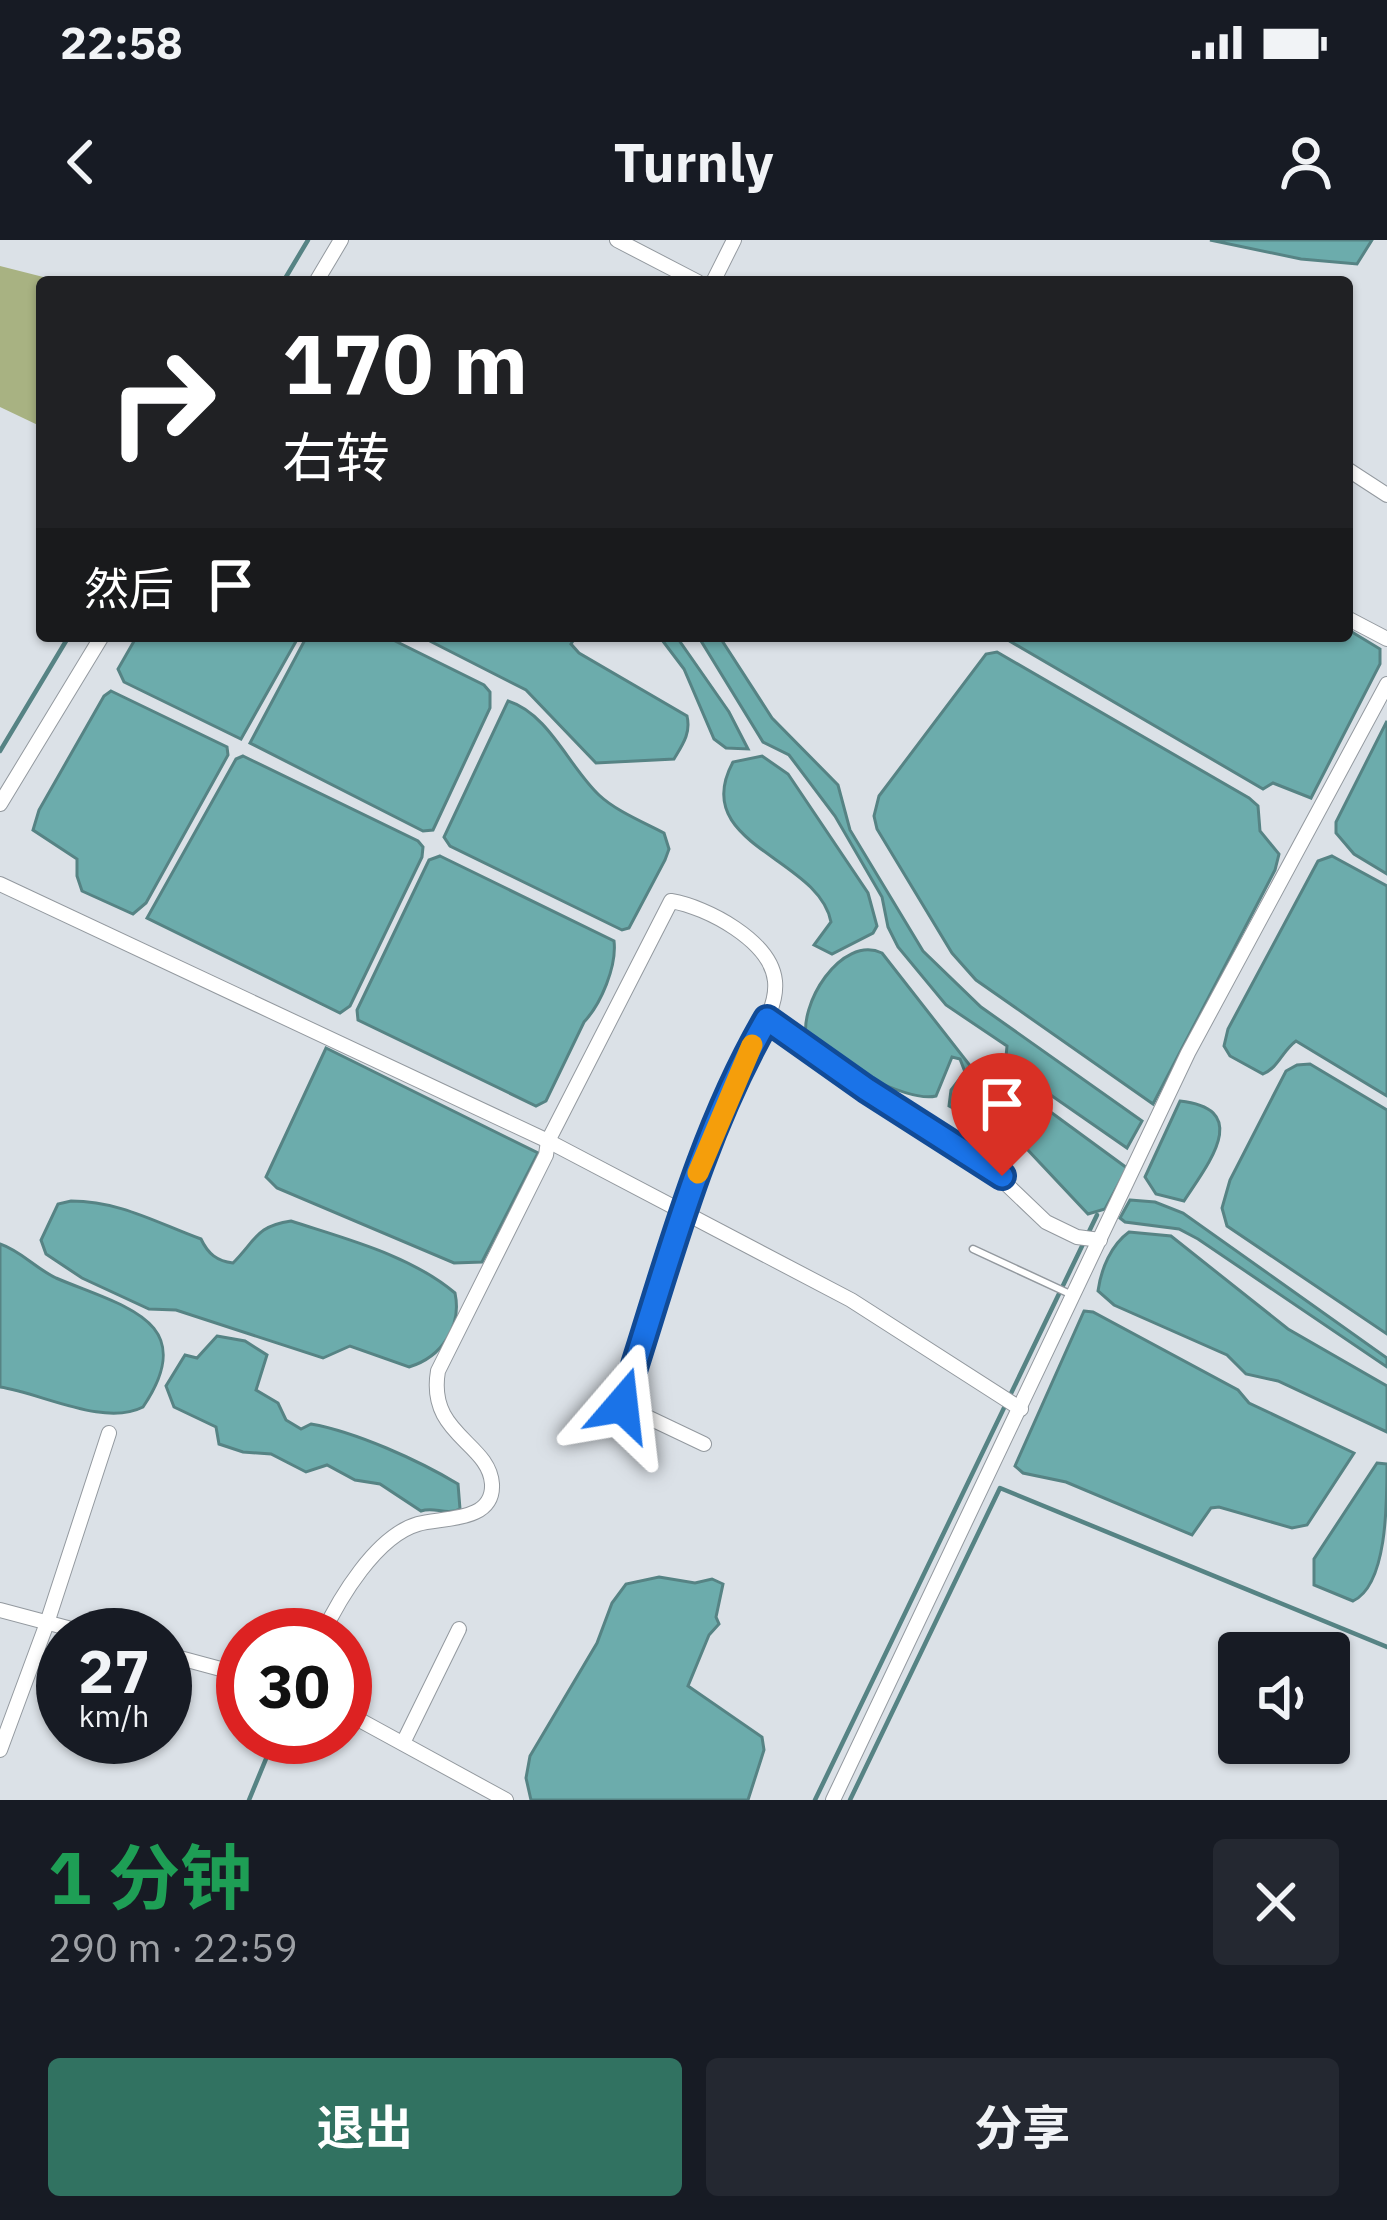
<!DOCTYPE html>
<html lang="zh">
<meta charset="utf-8">
<style>
body{margin:0;font-family:"IBM Plex Sans","Noto Sans SC",sans-serif;background:#242831;color:#f1f3f6;height:100vh;display:flex;flex-direction:column;font-size:45px;white-space:nowrap}
*{box-sizing:border-box;margin:0}
p{font-size:39px;color:#9ea1a6}
.icon{flex:none;width:66px;height:66px;fill:none;stroke:currentColor;stroke-width:2;stroke-linecap:round;stroke-linejoin:round}
.map{position:relative;height:1560px;overflow:hidden}
.details{display:flex;flex-direction:column;background:#171b24;flex:1}
.details>*{flex:none}
.banner{position:absolute;left:36px;top:36px;width:1317px;height:366px;border-radius:12px;box-shadow:0 3px 9px #0004;background:#202124;color:#fff;overflow:hidden}
.fabs{position:absolute;left:1218px;top:1392px;display:grid;gap:24px}
.fabs a{display:grid;place-items:center;width:132px;height:132px;border-radius:12px;background:#171b24;box-shadow:0 3px 9px #0004;font-size:60px}
.speed{position:absolute;left:36px;top:1368px;display:flex;gap:24px;font-size:60px;font-weight:700;text-align:center}
.speed>*{display:grid;place-content:center;width:156px;height:156px;border-radius:50%;background:#171b24;box-shadow:0 3px 9px #0004;line-height:1}
.speed small{font-size:30px;font-weight:400}
.speed .limit{border:18px solid #d22;background:#fff;color:#111}
.pin{position:absolute;display:grid;place-items:center;width:102px;height:102px;color:#fff;margin:-123px -51px;border-radius:50% 50% 50% 0;rotate:-45deg;box-shadow:0 0 12px #0007}
.pin .icon{rotate:45deg}
.me{position:absolute;width:132px;margin:-66px;rotate:17deg;stroke-linejoin:round;filter:drop-shadow(0 0 9px #0008)}
.turn{display:flex;align-items:center;gap:42px;height:252px;padding:0 48px;font-size:54px}
.turn .icon{width:156px;height:156px;stroke-width:2.5}
.turn b{display:block;font-size:84px;line-height:102px}
.then{display:flex;align-items:center;height:114px;padding:0 48px;background:#0003;gap:24px;font-size:45px}
.round{display:grid;place-items:center;flex:none;width:126px;height:126px;border-radius:12px;background:#242831}
.summary{display:flex;align-items:center;justify-content:space-between;height:204px;padding:0 48px}
h1{font-size:72px;font-weight:700;line-height:90px;color:#1e9e55}
.cta{display:flex;gap:24px;margin-top:auto;padding:24px 48px}
.cta a{flex:1;height:138px;border-radius:12px;background:#317261;color:#fff;font-size:48px;font-weight:700;line-height:138px;text-align:center}
.cta a+a{background:#242831;color:#f1f3f6}
.status{display:flex;justify-content:space-between;align-items:center;height:84px;padding:0 60px;background:#171b24;direction:ltr}
.status svg{height:33px;fill:currentColor}
header{display:flex;justify-content:space-between;align-items:center;height:156px;padding:0 48px;background:#171b24;font-size:54px;font-weight:700}
.map>svg:first-child{display:block}
.forest{fill:#a8b282}
.water{fill:#6cacac;stroke:#568384;stroke-width:3}
.lines{fill:none;stroke-linecap:round;stroke-linejoin:round}
.stream{stroke:#568384;stroke-width:4.5}
.service-casing{stroke:#93999f;stroke-width:9}
.minor-casing{stroke:#93999f;stroke-width:16}
.service{stroke:#fff;stroke-width:6}
.minor{stroke:#fff;stroke-width:14}
.route-casing{stroke:#114b97;stroke-width:30}
.route{stroke:#1a73e8;stroke-width:21}
.slow{stroke:#f59e0b;stroke-width:21}
</style>
<div class="status"><b>22:58</b><svg viewBox="0 0 49 12"><path d="M0 12V9h3v3zM5 12V6h3v6zM10 12V3h3v9zM15 12V0h3v12zM26 1h20v11H26zM47 4h2v5h-2z"/></svg></div>
<header><svg class="icon" aria-label="back" viewBox="0 0 24 24"><path d="M15 5l-7 7 7 7"/></svg>Turnly<svg class="icon" aria-label="person" viewBox="0 0 24 24"><circle cx="12" cy="8" r="4"/><path d="M4 21q1-7 8-7t8 7"/></svg></header>
<div class="map">
<svg width="1387" height="1560" viewBox="0 0 1387 1560">
<rect width="100%" height="100%" fill="#dbe1e7"/>
<!-- forest -->
<path class="forest" d="M0,26l63,16h-21v145l-42,-20z"/>
<!-- water -->
<g class="water">
<path d="M1210,0h162l-15,24 -56,-5z"/>
<path d="M1347,389l33,20v15l-69,134 -38,-15 -10,6 -262,-153h346z"/>
<path d="M137,396h162l-58,103 -117,-57 -6,-13z"/>
<path d="M307,396h78l99,49 6,7v16l-57,122 -10,1 -173,-88z"/>
<path d="M420,396h156l-5,8 8,9 108,63c4,17 -4,28 -13,43l-78,4 -70,-73z"/>
<path d="M659,396h17l53,76 19,37 -22,-1 -12,-9 -30,-70z"/>
<path d="M698,396h21l53,82 66,67 12,45 73,121 58,56 161,114 -15,27 -108,-75 -8,10 116,85 -22,41 -17,5 -63,-67 -76,-41 2,-16 14,-18 -5,-13 -8,-2 -16,39c-28,7 -106,-36 -129,-55 -10,-35 34,-107 75,-88l100,128c20,-1 24,-18 25,-35l-61,-41 -48,-58 -10,-20 -6,-30 -47,-81 -46,-61 -26,-13z"/>
<path d="M997,412l252,146 9,8 2,25 19,23 -4,16 -122,234 -177,-124 -24,-27 -75,-124 -3,-13 5,-20 107,-142z"/>
<path d="M111,451l116,56 1,8 -82,148 -13,11 -51,-23 -5,-15v-17l-44,-29 6,-20 65,-114z"/>
<path d="M508,461c41,13 61,66 91,94 17,16 44,27 65,38l5,16 -4,11 -36,68 -7,2 -172,-84 -6,-9z"/>
<path d="M1387,481v153l-33,-20 -18,-21v-11z"/>
<path d="M243,516l175,85 5,6 -1,10 -72,149 -10,7 -193,-95 89,-159z"/>
<path d="M762,516l26,18 80,119 9,33 -4,7 -41,21 -18,-9 17,-23c-12,-65 -143,-77 -98,-160z"/>
<path d="M440,616l174,85c3,25 -13,63 -30,81l-38,79 -10,5 -178,-86 -1,-10 72,-150z"/>
<path d="M1332,616l55,30v210l-91,-55c-14,10 -17,26 -33,33l-33,-18 -6,-10 4,-17 90,-168z"/>
<path d="M326,808l212,105 -56,109 -28,1 -177,-75 -11,-11z"/>
<path d="M1310,824l77,46v224l-160,-108 -5,-18 8,-28 56,-109 11,-6z"/>
<path d="M1180,861c73,8 28,63 4,100l-28,-7 -11,-17z"/>
<path d="M1130,960l25,2 28,11 204,145v9l-189,-128 -19,-10 -54,-7 -5,-4z"/>
<path d="M71,961c49,0 86,22 130,38 7,15 16,22 32,24 23,-23 23,-37 58,-42 55,18 119,34 164,72 7,33 -13,64 -46,74l-59,-21 -27,12 -147,-48 -27,-1 -67,-31 -36,-24 -5,-14 17,-36z"/>
<path d="M1129,992l42,4 117,93 99,57v46l-109,-51 -32,-7 -19,-19 -113,-50 -16,-14c3,-22 13,-46 31,-59z"/>
<path d="M0,1004c21,7 35,24 56,34 65,28 146,42 87,129 -39,20 -102,-14 -143,-20z"/>
<path d="M1084,1071l9,1 145,78 11,13 105,50 -47,72 -15,3 -73,-21 -8,1 -19,27 -126,-53 -43,-9 -8,-7z"/>
<path d="M217,1096l28,5 22,14 -11,35 22,13 8,17 15,9 10,-5c45,8 107,36 147,60l2,25c-15,7 -25,-3 -39,2l-41,-27 -25,-4 -28,-15 -21,7 -35,-18 -28,-2 -24,-8 -3,-17 -42,-20 -8,-21 19,-31 12,3z"/>
<path d="M1377,1223l10,1c0,41 0,121 -34,137l-39,-16v-26z"/>
<path d="M659,1337l36,6 17,-4 11,5 -7,33 3,7 -10,11 -21,51 74,51 2,13 -16,50h-217l-5,-22 4,-22 67,-113 15,-40 14,-19z"/>
</g>
<g class="lines">
<!-- stream -->
<g class="stream">
<path d="M283,42l25,-42"/>
<path d="M0,511l69,-115"/>
<path d="M249,1560l26,-63"/>
<path d="M815,1560l282,-585"/>
<path d="M850,1560l150,-312 387,159"/>
</g>
<defs>
<path id="service" d="M973,1009l97,45"/>
<g id="minor">
<path d="M617,0l81,42"/>
<path d="M316,42l25,-42"/>
<path d="M713,42l21,-42"/>
<path d="M1347,229l40,26"/>
<path d="M1347,378l40,21"/>
<path d="M0,564l102,-168"/>
<path d="M0,644l548,257 303,159 170,109"/>
<path d="M767,779l99,70 114,70 66,63 31,15 23,3"/>
<path d="M0,1370l94,25"/>
<path d="M322,1395c17,-36 54,-99 96,-111 23,-7 76,-1 74,-40 -3,-42 -65,-49 -54,-113l108,-216 2,-14 123,-240c36,6 100,40 104,80 3,30 -22,59 -34,85 -49,110 -82,225 -119,339l82,39"/>
<path d="M165,1414l78,21"/>
<path d="M345,1472l161,88"/>
<path d="M403,1503l56,-114"/>
<path d="M0,1510l47,-127 62,-190"/>
<path d="M833,1560l355,-747 199,-369"/>
</g>
</defs>
<!-- service casing -->
<use href="#service" class="service-casing"/>
<!-- minor casing -->
<use href="#minor" class="minor-casing"/>
<!-- service -->
<use href="#service" class="service"/>
<!-- minor -->
<use href="#minor" class="minor"/>
</g>
<g class="lines">
<defs>
<path id="route" d="M622,1165c43,-130 76,-267 145,-386l99,70 136,87"/>
</defs>
<!-- route casing -->
<use href="#route" class="route-casing"/>
<!-- route -->
<use href="#route" class="route"/>
<!-- slow -->
<path class="slow" d="M698,933l54,-128"/>
</g>
</svg>
<div class="fabs">
<a><svg class="icon" aria-label="sound" viewBox="0 0 24 24"><path d="M4 9h4l5-4v14l-5-4H4zM17 9q2 3 0 6"/></svg></a>
</div>
<div class="speed"><div>27<small>km/h</small></div><div class="limit">30</div></div>
<div class="pin" style="left:1002px;top:936px;background:#d93025"><svg class="icon" aria-label="arrive" viewBox="0 0 24 24"><path d="M6 21V4h12l-3 4 3 4H6"/></svg></div>
<svg class="me" style="left:622px;top:1165px" viewBox="-20 -20 40 40"><path d="M0-17L14 15 0 8-14 15z" fill="#1a73e8" stroke="#fff" stroke-width="4"/></svg>
<div class="banner">
<div class="turn"><svg class="icon" aria-label="right" viewBox="0 0 24 24"><path d="M7 20v-9h11M14 6l5 5-5 5"/></svg><div><b>170 m</b>右转</div></div>
<div class="then">然后<svg class="icon" aria-label="arrive" viewBox="0 0 24 24"><path d="M6 21V4h12l-3 4 3 4H6"/></svg></div>
</div>
</div>
<section class="details">
<div class="summary"><div><h1>1 分钟</h1><p>290 m · 22:59</p></div><a class="round"><svg class="icon" aria-label="close" viewBox="0 0 24 24"><path d="M6 6l12 12M18 6L6 18"/></svg></a></div>
<div class="cta"><a>退出</a><a>分享</a></div>
</section>
